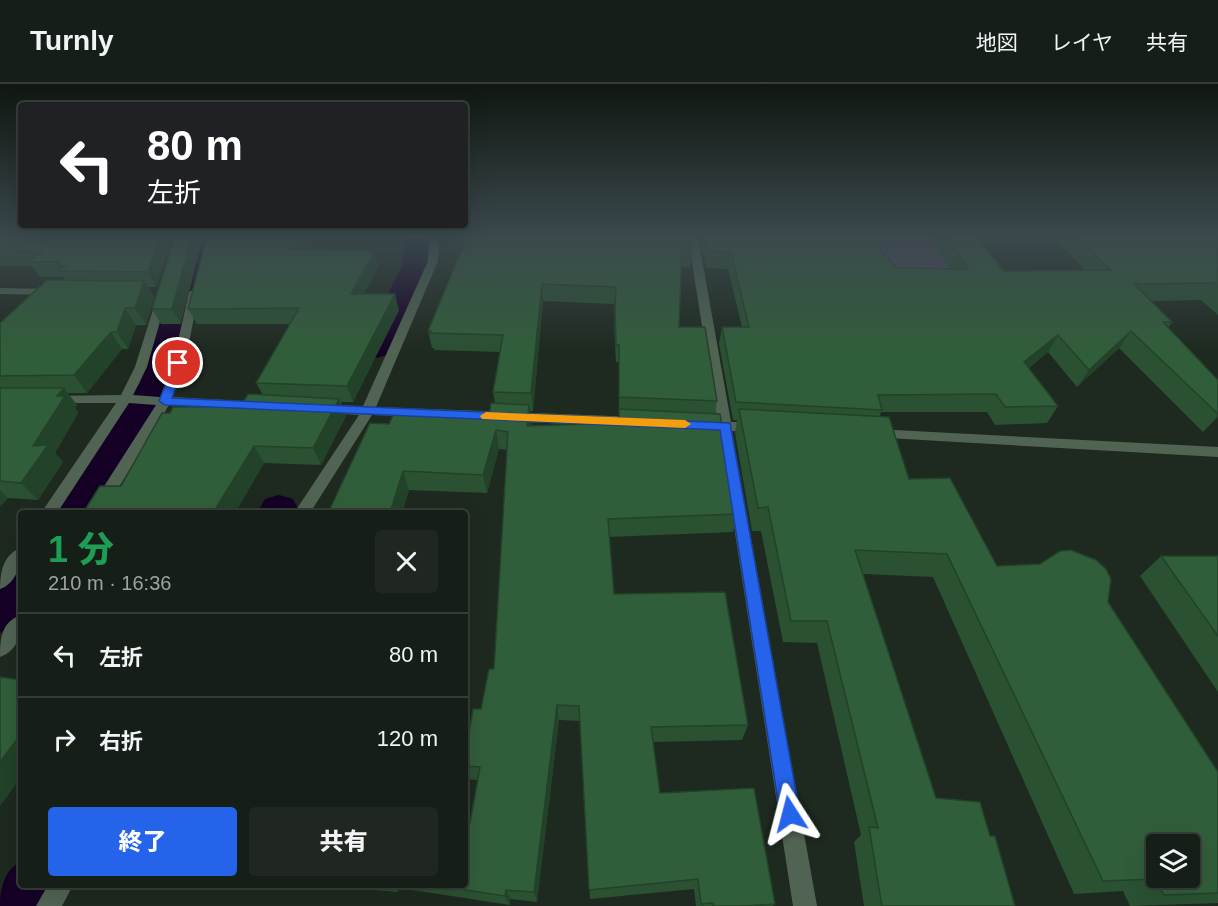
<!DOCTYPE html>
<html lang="ja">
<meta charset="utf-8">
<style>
body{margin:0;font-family:Helvetica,"Noto Sans JP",sans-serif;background:#1f2720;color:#f1f3f6;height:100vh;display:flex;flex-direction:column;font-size:22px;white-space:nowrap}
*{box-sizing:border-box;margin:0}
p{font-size:20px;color:#9ea2a1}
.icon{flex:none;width:33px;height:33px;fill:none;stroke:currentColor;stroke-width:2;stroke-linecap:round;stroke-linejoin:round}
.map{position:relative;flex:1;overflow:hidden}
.details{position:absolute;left:18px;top:426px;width:450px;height:378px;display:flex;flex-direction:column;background:#161f17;border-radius:6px;box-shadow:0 6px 24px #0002,0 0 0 2px #353d36}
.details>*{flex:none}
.guide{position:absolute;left:18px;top:18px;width:450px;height:126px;border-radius:6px;box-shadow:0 6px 24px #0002,0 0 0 2px #353d36;background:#202124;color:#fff;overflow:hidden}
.controls{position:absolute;left:1146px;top:750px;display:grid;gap:12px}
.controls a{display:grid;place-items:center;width:54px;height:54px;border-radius:6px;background:#161f17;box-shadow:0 6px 24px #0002,0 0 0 2px #353d36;font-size:30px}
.pin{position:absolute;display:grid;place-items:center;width:51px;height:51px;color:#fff;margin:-26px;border:3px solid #fff;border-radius:50%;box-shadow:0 2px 6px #0007}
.me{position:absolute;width:66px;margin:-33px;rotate:351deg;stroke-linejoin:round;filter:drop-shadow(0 0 4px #0008)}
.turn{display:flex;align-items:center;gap:21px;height:126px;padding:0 30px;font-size:27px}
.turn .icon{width:78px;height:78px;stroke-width:2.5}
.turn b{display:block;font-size:42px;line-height:51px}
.round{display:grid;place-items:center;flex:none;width:63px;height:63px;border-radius:6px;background:#1f2720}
.overview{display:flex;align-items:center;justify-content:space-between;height:102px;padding:0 30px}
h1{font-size:36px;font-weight:800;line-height:45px;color:#1e9e55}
.action{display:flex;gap:12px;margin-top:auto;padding:12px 30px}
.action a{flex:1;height:69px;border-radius:6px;background:#2563eb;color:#fff;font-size:24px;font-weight:800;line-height:69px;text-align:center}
.action a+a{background:#1f2720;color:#f1f3f6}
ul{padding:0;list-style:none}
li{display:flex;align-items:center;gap:18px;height:84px;padding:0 30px;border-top:2px solid #353d36}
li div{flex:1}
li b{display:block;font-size:22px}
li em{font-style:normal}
header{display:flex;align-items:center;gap:36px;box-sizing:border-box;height:84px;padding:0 30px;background:#161f17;border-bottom:2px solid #353d36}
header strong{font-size:28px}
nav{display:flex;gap:33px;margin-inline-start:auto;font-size:21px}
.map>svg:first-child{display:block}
.green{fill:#544566}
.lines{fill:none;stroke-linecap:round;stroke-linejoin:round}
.canal{fill:#150126;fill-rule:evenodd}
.minor{fill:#516454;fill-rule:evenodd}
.wall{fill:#2a5132;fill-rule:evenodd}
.shaded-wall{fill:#224229}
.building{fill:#315e3a;stroke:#224229;stroke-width:1.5;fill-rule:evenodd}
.route{fill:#2563eb;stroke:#184099;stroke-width:1.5}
.slow{fill:#f59e0b}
</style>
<header>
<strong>Turnly</strong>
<nav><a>地図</a><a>レイヤ</a><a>共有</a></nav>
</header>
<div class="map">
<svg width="1218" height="822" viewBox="0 0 1218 822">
<rect width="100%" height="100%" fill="#1e291f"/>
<!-- green -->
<path class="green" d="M869,153h63l24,37 -69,-2z"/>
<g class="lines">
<!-- canal -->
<g class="canal">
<path d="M184,153h24l-36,147 -80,129h-39l87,-130z"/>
<path d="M406,153h24l-1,26 -38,86 -4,6 -11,3 -11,-3 -4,-6 42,-86z"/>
<path d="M279,411l14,4 5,10 -2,4h-39l8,-14z"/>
<path d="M21,486v50l-6,7 -15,6v-50l6,-8z"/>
<path d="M21,778v23h44l-9,21h-56c0,-16 4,-37 21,-44z"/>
</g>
<!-- minor -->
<g class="minor">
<path d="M429,153h10l-1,24 -62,146 262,10 7,5 -7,5 -266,-12 -62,98h-16l65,-98 -35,-2 -7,-4 7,-4 39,1 65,-145z"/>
<path d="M688,153h10l33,185h24l7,5 -7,5 -23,-1 85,475h-24l-74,-476h-18l-7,-5 7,-5 16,1z"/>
<path d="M0,204l54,1 5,3 -5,3 -54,-1z"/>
<path d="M194,205l5,3 -14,71 -12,34 88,5 7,4 -2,3 -97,-4 -66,108h-16l69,-108 -27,-2 -72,110h-16l75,-110h-62l-7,-4 2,-3 72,-1 14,-28 22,-70 5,-3 5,3 -20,70 -14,28 27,2 13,-34 16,-71z"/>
<path d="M875,345l343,18v10l-348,-20 -2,-3z"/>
<path d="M21,464c0,16 -4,35 -21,41 0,-16 3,-35 21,-41z"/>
<path d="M21,531c0,18 -2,35 -21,42 0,-18 1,-35 21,-42z"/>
<path d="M48,801h25l-11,21h-26z"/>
</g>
</g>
<!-- wall -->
<g class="wall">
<path d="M0,153h172l-16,50h-8l6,10 -8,28h-10l-8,24h-6l-35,44h-20l10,12 -2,3 3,5 -23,40 8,9 -25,38 -30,-2 -8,8v-183l65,-43 -1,-3h-24l-8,-11h-32z"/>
<path d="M175,153l6,87h-20l-9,-15z"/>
<path d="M207,153h102l-3,9 -2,3 70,2 4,15 -14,28 35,16 -46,92h-12l5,14 -25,49 -57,-2 -29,50h-152l38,-27 49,-73 71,-7 22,-11 -7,-12 34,-59h-93l-9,-15z"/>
<path d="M467,153l225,14 -2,16h-9l-2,60 38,74 -2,12 22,101 -4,18 -124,5 5,57 134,131 -6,15 -89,2 7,51 115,111 -2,2h-77l-2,-17 -104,10 -10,-178 -21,-1 -22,182 -27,-3v6l-111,-17 -1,4 -87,-7h154l5,-62 8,-43 -13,-1v-47l4,1 12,-24 13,-40 13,-219 -8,-1 -12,44 -78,-3 -7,23 -13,-89 100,-8 6,-13 -2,-11 7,-40 -66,-2v-2h-2l-4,-17zM543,217l72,3 -1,22 2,36h3v61l-88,3 -1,-15h3z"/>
<path d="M699,153h171l26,31h54l-20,-30v-1h47l27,34 81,-1 -32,-33h165v78l-17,-15 -51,1 22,21 -4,6 50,52v37l-15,15 -84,-84 -42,39 -29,-35 -19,16 29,38 -11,17 -52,2 -8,-13h-106l-2,5 30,62 88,87 111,36 110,170v131l-88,3 -7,-15 -49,3 -141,-317 -70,-3 73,224 54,38 25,70h-151l-10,-64 7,-7 -44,-192 -34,-1 -22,-111h-9l-17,-98 2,-13h-4l-14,-76 3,-17h20l-14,-58 -22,-1z"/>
<path d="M1161,472h57v136l-78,-116z"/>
</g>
<!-- shaded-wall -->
<g class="shaded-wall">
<path d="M159,153h13l-16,50 -8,-15z"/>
<path d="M192,153h11l-22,87 -9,-15z"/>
<path d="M297,153h12l-3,9 -12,18 -6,-15z"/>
<path d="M374,167l4,15 -22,43 -5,-15z"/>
<path d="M144,197l10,16 -8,28 -11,-17z"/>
<path d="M542,200l1,17 -10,110 -2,-18z"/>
<path d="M395,210l4,16 -46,92 -6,-16z"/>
<path d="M125,224l11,17 -8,24 -11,-17z"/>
<path d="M1131,247l-12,17 -42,39 12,-17z"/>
<path d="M111,248l11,17 -35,44 -13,-18z"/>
<path d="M1058,251l-10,17 -34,27 10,-17z"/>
<path d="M64,304l13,17 -2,3 3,5 -23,40 8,9 -25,38 -17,-17 12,-37 24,-50z"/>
<path d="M339,315l7,17 -25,49 -8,-17z"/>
<path d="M529,321l3,19 -2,21 -3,-19z"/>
<path d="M1218,331v2l-15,15z"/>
<path d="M496,346l3,19 -12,44 -4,-18z"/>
<path d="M254,362l10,17 -29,50h-22z"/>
<path d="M403,387l6,19 -7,23h-12z"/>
<path d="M0,406l8,8 -8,8z"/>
<path d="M557,621l2,15 -22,182 -3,-10z"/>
<path d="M21,650v43l-20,28 -1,-1v-42z"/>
<path d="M391,801h4l4,3 -1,4z"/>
<path d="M506,806l4,9v6l-5,-9z"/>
</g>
<!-- building -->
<g class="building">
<path d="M0,153h159l-11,35 -89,-1 6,-5 -8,-1 4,-3h-32l13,-10 -42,-1z"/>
<path d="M175,153h17l-20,72h-20z"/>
<path d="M207,153h90l-9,12 86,2 -23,43h44l-48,92 -91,-3 43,-75 -111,1z"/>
<path d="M467,153h223l2,14h-10l-3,76h26l12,74 -98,-4v-52h-3l-1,-36 1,-22 -74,-3 -11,109 -38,-1 10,-57 -73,-2 1,-2h-3z"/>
<path d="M704,153h166l26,31 72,1 -22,-32h31l27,34 106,-1 -33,-33h141v50l-4,-4 -80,1 38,38h-9l55,58v34l-87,-83 -42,39 -31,-35 -34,27 34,44 -53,1 -9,-13 -118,1 4,15 -146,-8 -14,-75h27l-18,-75 -23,-1z"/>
<path d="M47,196l97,1 -9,27h-10l-8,24h-6l-37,43 -74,1v-53z"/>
<path d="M0,304h64l-7,8h8l-32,50 15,-1 -27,38 -21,-2z"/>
<path d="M248,310l91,5 -26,49 -59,-2 -41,67h-130l17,-27h21l41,-73h8l3,-6 68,-1z"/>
<path d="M491,319l38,2 -2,21 92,-3v-14l101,5 17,100 -129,5 6,75 111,-2 23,133 -97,2 9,66 94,-5 21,116 -33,2h-29v-3l-12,1 -3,-25 -109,11 -10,-184 -22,-1 -23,187 -28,-2 -1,6 -72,-11h32v-62h5l10,-56 -15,-1v-34l4,1 4,-24h8l8,-40h5l14,-237 -12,-2 -13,45 -80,-4 -13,42h-62l42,-90 19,1 4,-9 96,1z"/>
<path d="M739,325l150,8 20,62 41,-1 47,88 43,-2 20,-13 11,-1 25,10 10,9 5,10 -3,23 110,170v121l-54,2 -9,-16 -52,2 -156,-327 -92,-4 81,248 44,4 10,34h5l20,70h-133l-13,-79 9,1 -51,-207h-36l-23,-114 -10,1zM1156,760h34v34h-34z"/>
<path d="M1161,472h57v80z"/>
<path d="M0,593l21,3v54l-21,28z"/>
</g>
<!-- sky -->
<linearGradient id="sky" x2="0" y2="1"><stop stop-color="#101711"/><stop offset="0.57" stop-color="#3b494d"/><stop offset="1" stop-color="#3b494d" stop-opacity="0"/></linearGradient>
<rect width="1218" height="268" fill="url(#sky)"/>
<!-- route -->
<path class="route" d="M175,277l9,2 -12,35 558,25 70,391 -3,7 -7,3 -7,-3 -3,-7 -60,-384 -555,-25 -6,-4z"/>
<!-- slow -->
<path class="slow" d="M486,328l199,8 6,4 -6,4 -203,-9 -2,-3z"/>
</svg>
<div class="controls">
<a><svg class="icon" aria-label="layers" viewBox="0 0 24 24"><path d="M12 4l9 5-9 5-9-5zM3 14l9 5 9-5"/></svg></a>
</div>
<div class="pin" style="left:178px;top:279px;background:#d93025"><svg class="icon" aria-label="arrive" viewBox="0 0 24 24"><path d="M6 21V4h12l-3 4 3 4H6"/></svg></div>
<svg class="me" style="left:790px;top:730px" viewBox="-20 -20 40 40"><path d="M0-17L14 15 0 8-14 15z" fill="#2563eb" stroke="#fff" stroke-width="4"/></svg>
<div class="guide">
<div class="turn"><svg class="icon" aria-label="left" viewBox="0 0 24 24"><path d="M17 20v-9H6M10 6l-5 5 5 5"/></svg><div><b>80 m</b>左折</div></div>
</div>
<section class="details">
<div class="overview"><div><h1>1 分</h1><p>210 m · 16:36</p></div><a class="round"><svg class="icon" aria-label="close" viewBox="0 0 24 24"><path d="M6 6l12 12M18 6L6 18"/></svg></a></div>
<ul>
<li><svg class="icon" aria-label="left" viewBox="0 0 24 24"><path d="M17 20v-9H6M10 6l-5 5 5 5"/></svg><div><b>左折</b></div><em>80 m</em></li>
<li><svg class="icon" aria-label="right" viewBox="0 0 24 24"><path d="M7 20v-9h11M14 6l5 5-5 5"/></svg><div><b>右折</b></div><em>120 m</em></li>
</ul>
<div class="action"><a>終了</a><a>共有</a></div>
</section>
</div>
